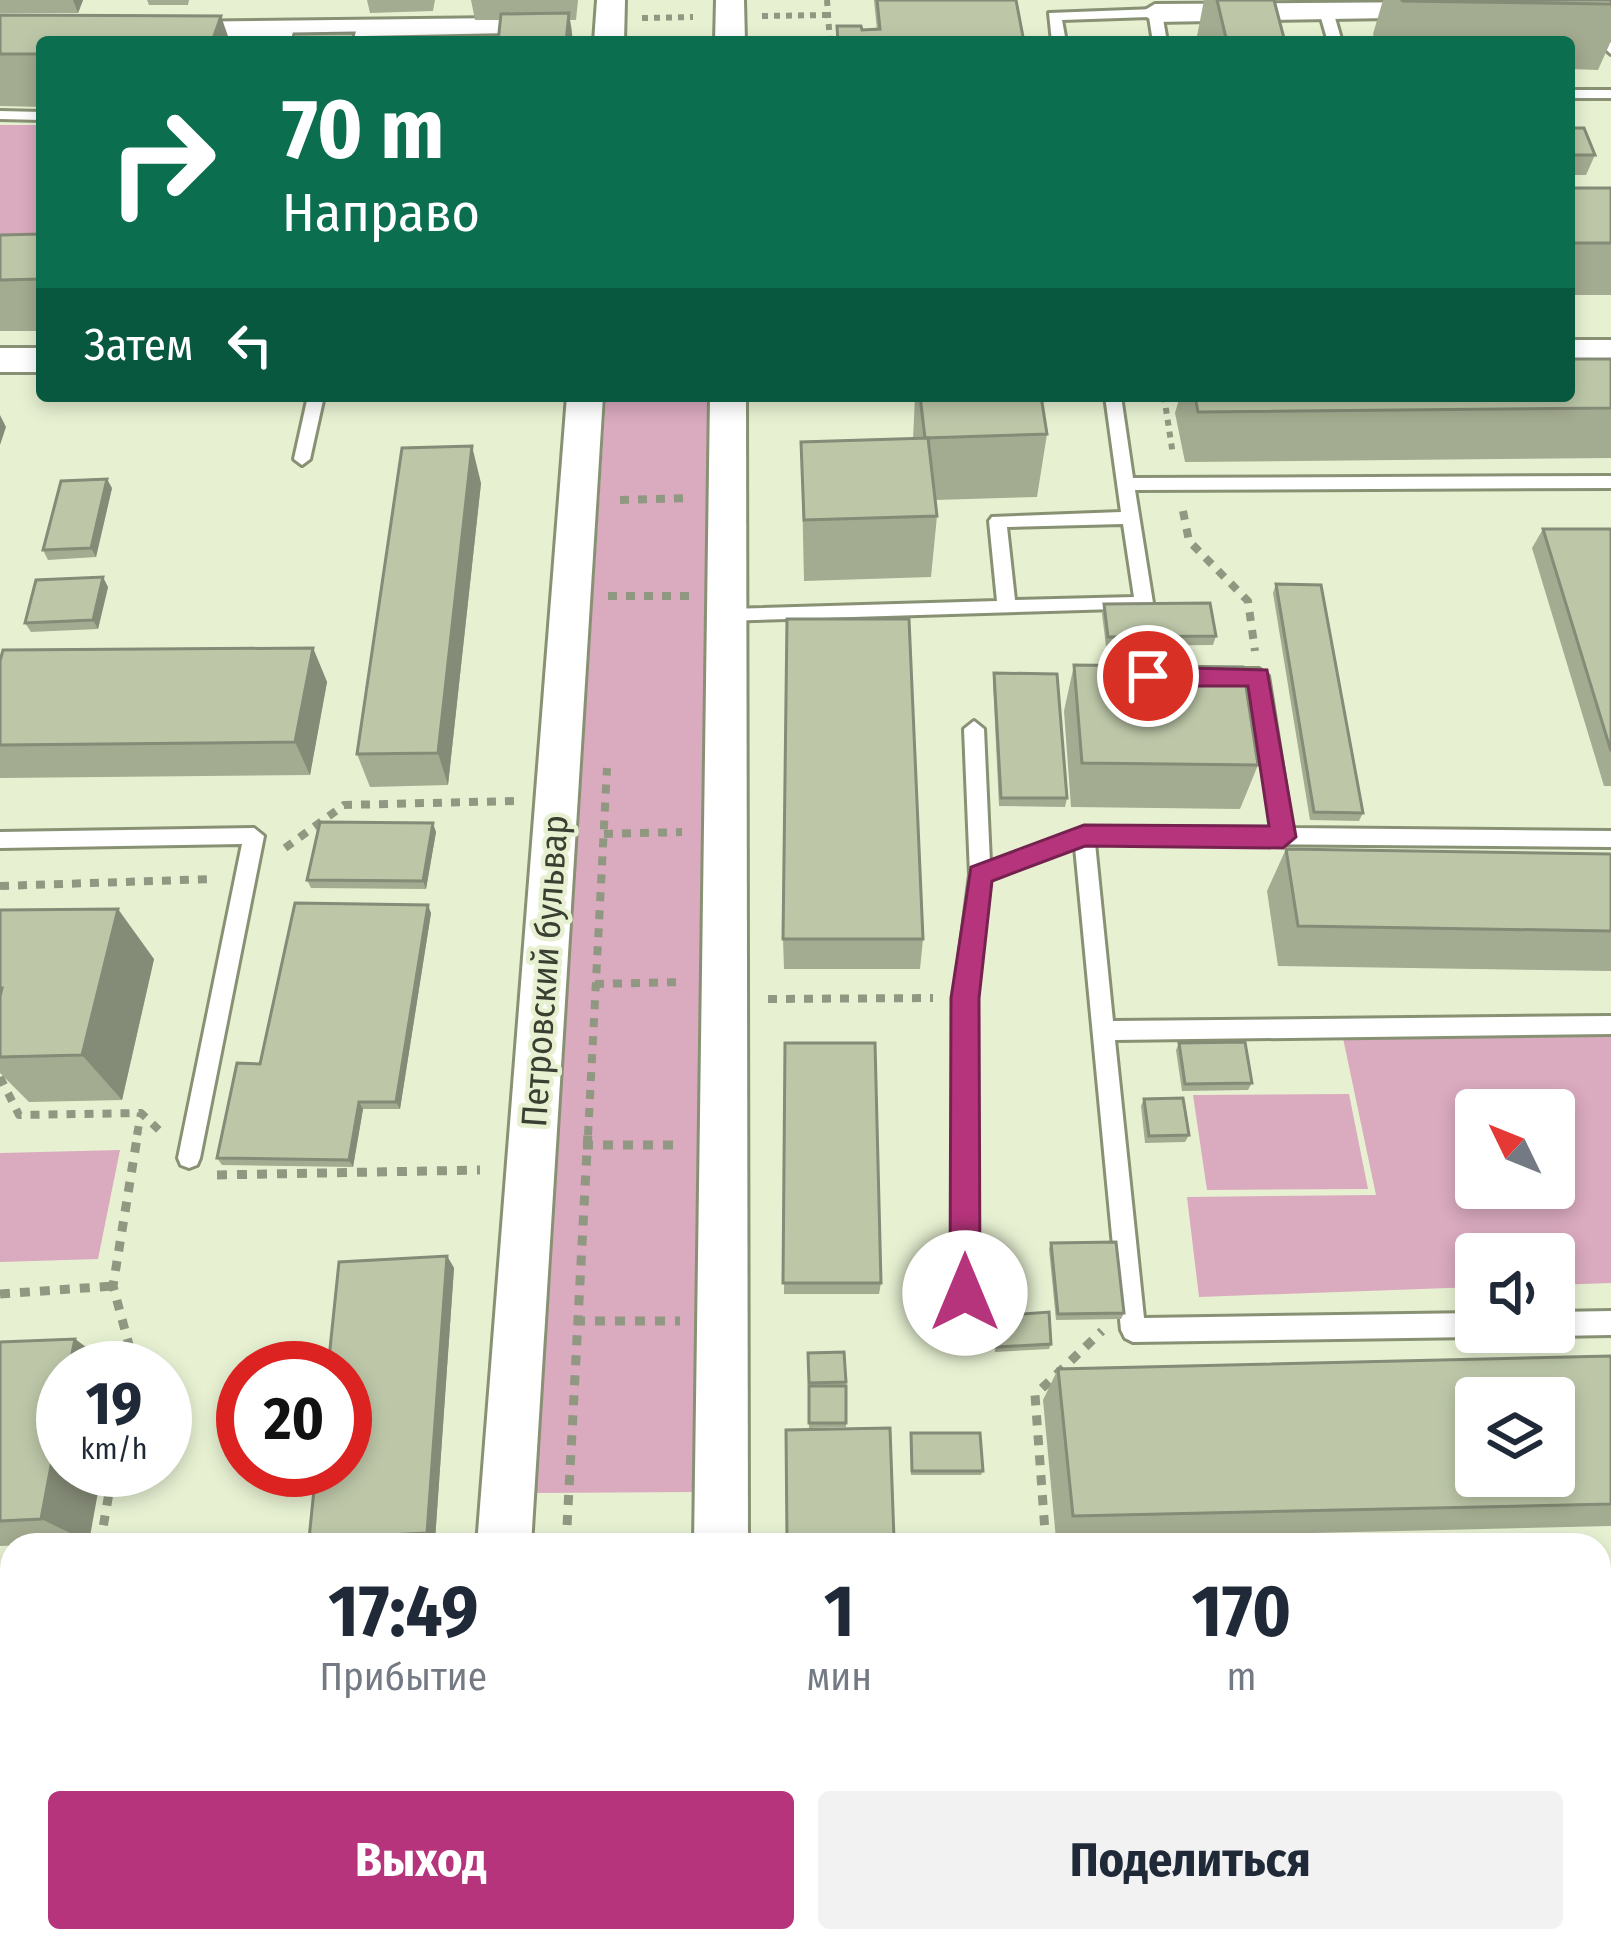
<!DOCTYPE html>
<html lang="ru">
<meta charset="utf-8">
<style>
body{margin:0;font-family:"Fira Sans Condensed",sans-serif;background:#f2f2f3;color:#1f2937;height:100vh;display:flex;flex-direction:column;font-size:45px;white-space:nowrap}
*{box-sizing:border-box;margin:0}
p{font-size:39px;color:#747a83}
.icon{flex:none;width:66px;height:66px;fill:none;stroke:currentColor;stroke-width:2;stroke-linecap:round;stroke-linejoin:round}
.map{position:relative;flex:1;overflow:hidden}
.panel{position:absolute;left:0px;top:1533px;width:1611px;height:420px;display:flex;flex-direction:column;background:#fff;border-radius:36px 36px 0 0;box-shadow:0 6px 18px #0003}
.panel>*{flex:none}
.guide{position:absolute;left:36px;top:36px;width:1539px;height:366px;border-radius:12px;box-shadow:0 6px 18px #0003;background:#0b6e4f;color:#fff;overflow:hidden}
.needle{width:78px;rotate:313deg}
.controls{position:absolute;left:1455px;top:1089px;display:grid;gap:24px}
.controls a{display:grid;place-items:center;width:120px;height:120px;border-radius:12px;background:#fff;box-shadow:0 6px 18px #0003;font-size:60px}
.speed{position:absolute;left:36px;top:1341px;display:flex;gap:24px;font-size:60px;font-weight:700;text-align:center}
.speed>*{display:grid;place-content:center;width:156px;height:156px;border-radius:50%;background:#fff;box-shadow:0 6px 18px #0003;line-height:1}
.speed small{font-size:30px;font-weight:400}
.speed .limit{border:18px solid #d22;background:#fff;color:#111}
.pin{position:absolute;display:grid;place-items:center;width:102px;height:102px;color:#fff;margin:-51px;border:6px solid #fff;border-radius:50%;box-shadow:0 3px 12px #0007}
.me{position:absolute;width:132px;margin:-66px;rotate:0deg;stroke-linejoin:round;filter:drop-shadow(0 0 9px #0008)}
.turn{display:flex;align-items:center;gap:42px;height:252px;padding:0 48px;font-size:54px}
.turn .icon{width:156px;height:156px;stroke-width:2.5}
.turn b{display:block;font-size:84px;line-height:102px}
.then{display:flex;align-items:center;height:114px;padding:0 48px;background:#0003;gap:24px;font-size:45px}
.eta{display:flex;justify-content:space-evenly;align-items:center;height:204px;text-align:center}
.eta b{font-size:72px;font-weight:700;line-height:84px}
.primary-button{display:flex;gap:24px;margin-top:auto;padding:24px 48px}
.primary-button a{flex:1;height:138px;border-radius:12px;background:#b6347c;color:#fff;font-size:48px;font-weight:700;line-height:138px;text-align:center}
.primary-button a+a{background:#f2f2f3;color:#1f2937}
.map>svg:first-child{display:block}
.green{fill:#daaabf;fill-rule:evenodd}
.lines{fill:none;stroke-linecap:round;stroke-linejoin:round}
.lane-casing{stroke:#889174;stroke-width:6}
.street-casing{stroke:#889174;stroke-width:6}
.secondary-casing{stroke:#889174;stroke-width:6}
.path-far2{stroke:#919882;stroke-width:6;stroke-dasharray:6 6;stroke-linecap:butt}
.path-far1{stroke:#919882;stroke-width:8;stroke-dasharray:9 9;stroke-linecap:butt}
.path{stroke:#919882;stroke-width:9;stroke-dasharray:10 10;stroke-linecap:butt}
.lane{fill:#fff;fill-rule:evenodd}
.street{fill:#fff;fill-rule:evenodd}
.secondary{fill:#fff;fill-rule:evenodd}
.wall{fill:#a3ab90}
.shaded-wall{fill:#848b76}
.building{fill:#bdc7a8;stroke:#848b76;stroke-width:3;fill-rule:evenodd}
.route{fill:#b6347c;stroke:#762251;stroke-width:3}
.labels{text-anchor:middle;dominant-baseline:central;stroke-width:9;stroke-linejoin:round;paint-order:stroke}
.street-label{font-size:36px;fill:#3b3f32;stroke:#e7f1d2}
</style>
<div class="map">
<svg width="1611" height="1953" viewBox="0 0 1611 1953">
<rect width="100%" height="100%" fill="#e7f1d2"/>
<!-- green -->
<g class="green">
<path d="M0,125h42v111l-42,1z"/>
<path d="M606,396h107l-18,1096 -161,1z"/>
<path d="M1611,1037v246l-57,2v-31h-78v33l-277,10 -12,-100 189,-2 -33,-157zM1476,1110h78v78h-78z"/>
<path d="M1349,1094l19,95 -161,1 -14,-95z"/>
<path d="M120,1150l-22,109 -98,3v-109z"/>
<path d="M1599,1765h12v188h-289l-2,-12h279z"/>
</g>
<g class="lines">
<defs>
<g id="lane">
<path d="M1326,7l7,4 9,31h-14l-9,-31z"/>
<path d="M1155,9l7,4 5,29h-14l-4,-25 -87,3 4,22h-14l-3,-29z"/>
<path d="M1611,42v12l-9,-8z"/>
<rect x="1569" y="90" width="42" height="8"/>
<path d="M0,111l42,1v8l-42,-1z"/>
<path d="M308,396h16l-14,63 -8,6 -8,-6z"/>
<path d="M1105,396h16l12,82 478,-2v12l-476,2 18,113 -3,5 -429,13 -3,-5 9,-7 270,-8 -8,-80 3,-4 129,-5zM1123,524l11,73 -119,3 -8,-73z"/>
<path d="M1218,669h41l9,7 24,152 319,3v16l-516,-4 18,178 498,-5v18l-496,6 29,278 332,-5v19h9l-9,5 -343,5 -8,-4 -4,-8 -46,-483 -85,33 -14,118 1,295 -4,8 -8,3 -8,-3 -4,-8 1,-295 16,-123 -6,-146 10,-8 10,8 6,134 94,-36 188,1 -21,-145 -40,-2 -2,-5z"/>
<path d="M254,828l10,8 -64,322 -3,7 -8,3 -8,-3 -3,-7 64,-314 -242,4v-16z"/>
<path d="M1611,1311v24l-57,1 -8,-4h8v-20z"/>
</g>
<g id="street">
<path d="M597,0h28l-1,42h-30z"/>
<path d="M716,0h28l1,42h-30z"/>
<path d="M1440,2l14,9 -4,6 -295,5 -15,-9 15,-9z"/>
<path d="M500,18l10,3 5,6 -5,6 -343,7 -15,-9 15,-9z"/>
<rect x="1569" y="340" width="42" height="24"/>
<rect x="0" y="348" width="42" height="24"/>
<path d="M567,396h36l-72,1149h-54z"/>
<path d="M710,396h36l2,1149h-54z"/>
</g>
<g id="secondary">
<rect x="1599" y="1608" width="12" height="78"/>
<rect x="0" y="1639" width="12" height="80"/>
<path d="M906,1941h86l1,12h-86z"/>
</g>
</defs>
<!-- lane casing -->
<use href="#lane" class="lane-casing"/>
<!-- street casing -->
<use href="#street" class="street-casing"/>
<!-- secondary casing -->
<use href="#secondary" class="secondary-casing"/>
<!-- path-far2 -->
<g class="path-far2">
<path d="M827,0l3,42"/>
<path d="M762,16l66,-1"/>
<path d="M642,18l51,-1"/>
<path d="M1164,396l9,59"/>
</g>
<!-- path-far1 -->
<g class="path-far1">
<path d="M620,500l69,-2"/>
<path d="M1183,511l6,30 59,60 7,50"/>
<path d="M608,596h81"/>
<path d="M604,834l78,-2"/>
<path d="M285,848l59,-43 170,-4"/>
<path d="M0,886l214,-7"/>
<path d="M595,984l87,-2"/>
<path d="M768,999l165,-1"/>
<path d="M0,1077l19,38 122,-2 19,18"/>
<path d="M137,1135l4,-22"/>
<path d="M588,1135l19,-367"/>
</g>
<!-- path -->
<g class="path">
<path d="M583,1145h99"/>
<path d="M217,1175l263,-5"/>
<path d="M0,1294l113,-8"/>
<path d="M575,1321h105"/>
<path d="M130,1368l2,-12 -19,-70 25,-154"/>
<path d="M100,1545l13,-75"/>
<path d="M566,1545l22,-413"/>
<path d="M1046,1545l-11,-150 67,-64"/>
<path d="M1599,1728l12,-1"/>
<path d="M0,1787h12"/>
<path d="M1259,1941l1,12"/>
</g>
<!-- lane -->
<use href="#lane" class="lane"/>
<!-- street -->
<use href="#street" class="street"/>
<!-- secondary -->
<use href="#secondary" class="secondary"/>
</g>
<!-- wall -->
<g class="wall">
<path d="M0,0h83l-5,13h-78z"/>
<path d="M147,0h42l-1,5h-39z"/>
<path d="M367,0h68l-2,11 -63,2z"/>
<path d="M471,0h107l-2,20h-6l3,22h-75l3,-22h-26z"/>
<path d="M874,0h142l8,42h-188l1,-16 25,4h15z"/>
<path d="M1204,0h70l11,42h-87l-1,-6z"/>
<path d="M1383,0h228v41l-13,29 -29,-1v-27h-194l-2,-8z"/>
<path d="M0,15l42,27v65l-42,-1z"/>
<path d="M1569,128l26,27 -9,20h-17z"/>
<rect x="1569" y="188" width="42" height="107"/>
<path d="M42,234v97h-42v-96z"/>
<path d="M1611,359v99l-426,4 -10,-49 5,-17h389z"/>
<path d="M915,396h126l6,38 -10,63 -102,3 2,16 -6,61 -127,4 -3,-139 112,-3z"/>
<path d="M481,483l-33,302 -78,2 -13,-33z"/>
<path d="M112,488l-16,69 -48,3 -5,-10z"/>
<path d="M1543,529h68v257h-7l-72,-238z"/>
<path d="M1276,584l87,229 -4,8 -49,-1 -37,-227z"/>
<path d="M108,587l-10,42 -67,3 -6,-9z"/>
<path d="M1104,604l112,32 -3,9 -107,1 -4,-32z"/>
<path d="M313,648l14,34 -17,93 -310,3v-117z"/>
<path d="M1074,665l184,100 -18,44 -169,-2 -7,-96z"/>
<path d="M994,673l73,125 -2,9 -66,-1 -6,-124z"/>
<path d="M436,832l-10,57 -115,-1 -4,-8z"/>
<path d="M1286,849l325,5v117l-333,-5 -11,-75z"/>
<path d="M0,910l154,49 -32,141 -93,2 -29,-29z"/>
<path d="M431,913l-31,196h-37l-10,58 -131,-2 -5,-7 43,-94z"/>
<path d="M783,939h140l-3,30h-136z"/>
<path d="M785,1043l96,240 -2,11h-95z"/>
<path d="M1179,1043l73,40 -4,7 -66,1 -6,-41z"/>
<path d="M1144,1099l45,36 -4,7 -40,1 -4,-37z"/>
<path d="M1051,1243l73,70 -3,6 -65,1 -7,-71z"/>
<path d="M447,1256l7,12 -19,272 -118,5 -8,-6z"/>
<path d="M995,1316l56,28 -2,5 -54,3 -2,-31z"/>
<path d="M75,1339l39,29h-51l26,174 -89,4v-204z"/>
<path d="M808,1353l38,29v45l-37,1z"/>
<path d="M1611,1356v170l-555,13 -13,-139 15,-31z"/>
<path d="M786,1430l108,109 -1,3 -106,2z"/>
<path d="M911,1433l72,38 -2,4h-70z"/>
<path d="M1275,1941h47l1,12h-47z"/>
</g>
<!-- shaded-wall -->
<g class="shaded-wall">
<path d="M73,0h10l-5,13z"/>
<path d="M569,13l2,14v-2l2,17h-7z"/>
<path d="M221,16l9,26h-18z"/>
<path d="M0,415l6,12 -6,18z"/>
<path d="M472,446l9,37 -33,302 -10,-32z"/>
<path d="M107,479l5,9 -16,69 -5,-9z"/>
<path d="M103,577l5,10 -10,42 -5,-9z"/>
<path d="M313,648l14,34 -17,93 -15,-33z"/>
<path d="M433,823l3,9 -10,57 -3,-8z"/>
<path d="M428,905l3,8 -31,196 -4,-7z"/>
<path d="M118,909l36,50 -32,141 -40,-45z"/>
<path d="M359,1102l4,7 -10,58 -4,-7z"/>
<path d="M447,1256l7,12 -19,272 -8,-7z"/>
<path d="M75,1339l39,29h-45z"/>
<path d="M63,1402v68h39l-13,72 -48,-23z"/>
<path d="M296,1941h16l-1,12h-17z"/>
</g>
<!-- building -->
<g class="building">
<path d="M877,0h139l8,42h-186l-1,-16h24l1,4 18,-1z"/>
<path d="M1217,0h57l11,42h-58z"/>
<path d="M1402,0h209v4l-208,-3z"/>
<path d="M569,13l-3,29h-68l3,-28z"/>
<path d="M0,15l221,1 -9,26h-170v12h-42z"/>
<path d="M354,33l-2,9h-60l2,-8z"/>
<path d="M1569,128h15l11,27h-26z"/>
<rect x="1569" y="188" width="42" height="55"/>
<path d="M42,234v45l-42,1v-45z"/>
<path d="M1569,359h42v49l-413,4 -3,-16h374z"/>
<path d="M920,396h121l6,38 -122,4z"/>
<path d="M928,438l9,78 -133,4 -3,-78z"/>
<path d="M472,446l-34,307 -81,1 45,-306z"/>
<path d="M107,479l-16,69 -48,2 18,-69z"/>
<path d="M1543,529h68v222z"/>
<path d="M103,577l-10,43 -68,3 11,-43z"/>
<path d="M1276,584l45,1 42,228 -49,-1z"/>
<path d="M1210,603l6,33 -108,1 -4,-33z"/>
<path d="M787,619h122l14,320h-140z"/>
<path d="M313,648l-18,94 -295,3v-84l3,-11z"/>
<path d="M1074,665l169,2 15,98 -176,-2z"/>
<path d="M994,673l63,1 10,124h-66z"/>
<path d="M320,822l113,1 -10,58 -116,-1z"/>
<path d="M1286,849l325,5v77l-313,-5z"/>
<path d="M295,903l133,2 -32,197h-37l-10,58 -132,-2 20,-95 23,1z"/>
<path d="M118,909l-36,146 -82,2v-60l2,-9h-2v-78z"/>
<path d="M1245,1042l7,41 -67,1 -6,-41z"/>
<path d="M785,1043h90l6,240h-98z"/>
<path d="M1183,1098l6,37 -40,1 -5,-37z"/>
<path d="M1116,1242l8,71 -66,1 -7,-71z"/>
<path d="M447,1256l-20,277 -118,6 7,-69h29v-102h-17l11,-106z"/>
<path d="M1049,1312l2,32 -54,3 -2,-31z"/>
<path d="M75,1339l-6,29h-6v34l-22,117 -41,2v-179z"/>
<path d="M844,1352l2,30 -37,1 -1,-30z"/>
<path d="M1611,1356v148l-538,12 -15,-147zM1476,1398h78v78h-78z"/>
<rect x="809" y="1386" width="37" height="37"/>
<path d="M890,1428l4,111 -107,1 -1,-110z"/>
<path d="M911,1433h69l3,38h-71z"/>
<path d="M145,1941h151l-2,12h-151z"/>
<path d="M1280,1941h42l1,12h-41z"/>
</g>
<!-- route -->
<path class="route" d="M1148,667l119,3 29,167 -13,11 -198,-2 -93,35 -13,117 1,295 -4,10 -11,4 -11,-4 -4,-10 1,-295 20,-131 113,-42 185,1 -21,-140h-100l-13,-10z"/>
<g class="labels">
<!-- street labels -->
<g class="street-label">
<text transform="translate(545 971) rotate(-86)">Петровский бульвар</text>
</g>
</g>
</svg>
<div class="controls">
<a><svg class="needle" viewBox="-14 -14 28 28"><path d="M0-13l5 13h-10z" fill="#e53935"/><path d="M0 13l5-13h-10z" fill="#747a83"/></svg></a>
<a><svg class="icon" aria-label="sound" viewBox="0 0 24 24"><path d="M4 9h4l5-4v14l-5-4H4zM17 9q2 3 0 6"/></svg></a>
<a><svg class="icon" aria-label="layers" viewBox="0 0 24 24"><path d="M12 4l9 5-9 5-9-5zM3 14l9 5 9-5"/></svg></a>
</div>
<div class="speed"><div>19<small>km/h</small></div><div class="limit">20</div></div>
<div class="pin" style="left:1148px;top:676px;background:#d93025"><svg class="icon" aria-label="arrive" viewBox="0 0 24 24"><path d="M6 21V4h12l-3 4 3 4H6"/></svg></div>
<svg class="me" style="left:965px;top:1293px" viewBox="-20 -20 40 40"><circle r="19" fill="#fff"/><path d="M0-13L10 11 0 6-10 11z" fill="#b6347c"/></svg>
<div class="guide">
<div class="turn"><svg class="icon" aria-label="right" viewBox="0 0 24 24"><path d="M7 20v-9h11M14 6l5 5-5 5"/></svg><div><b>70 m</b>Направо</div></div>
<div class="then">Затем<svg class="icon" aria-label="left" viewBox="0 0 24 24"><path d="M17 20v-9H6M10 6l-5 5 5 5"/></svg></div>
</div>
<section class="panel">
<div class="eta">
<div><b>17:49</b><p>Прибытие</p></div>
<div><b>1</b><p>мин</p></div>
<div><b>170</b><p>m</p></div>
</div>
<div class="primary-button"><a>Выход</a><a>Поделиться</a></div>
</section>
</div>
